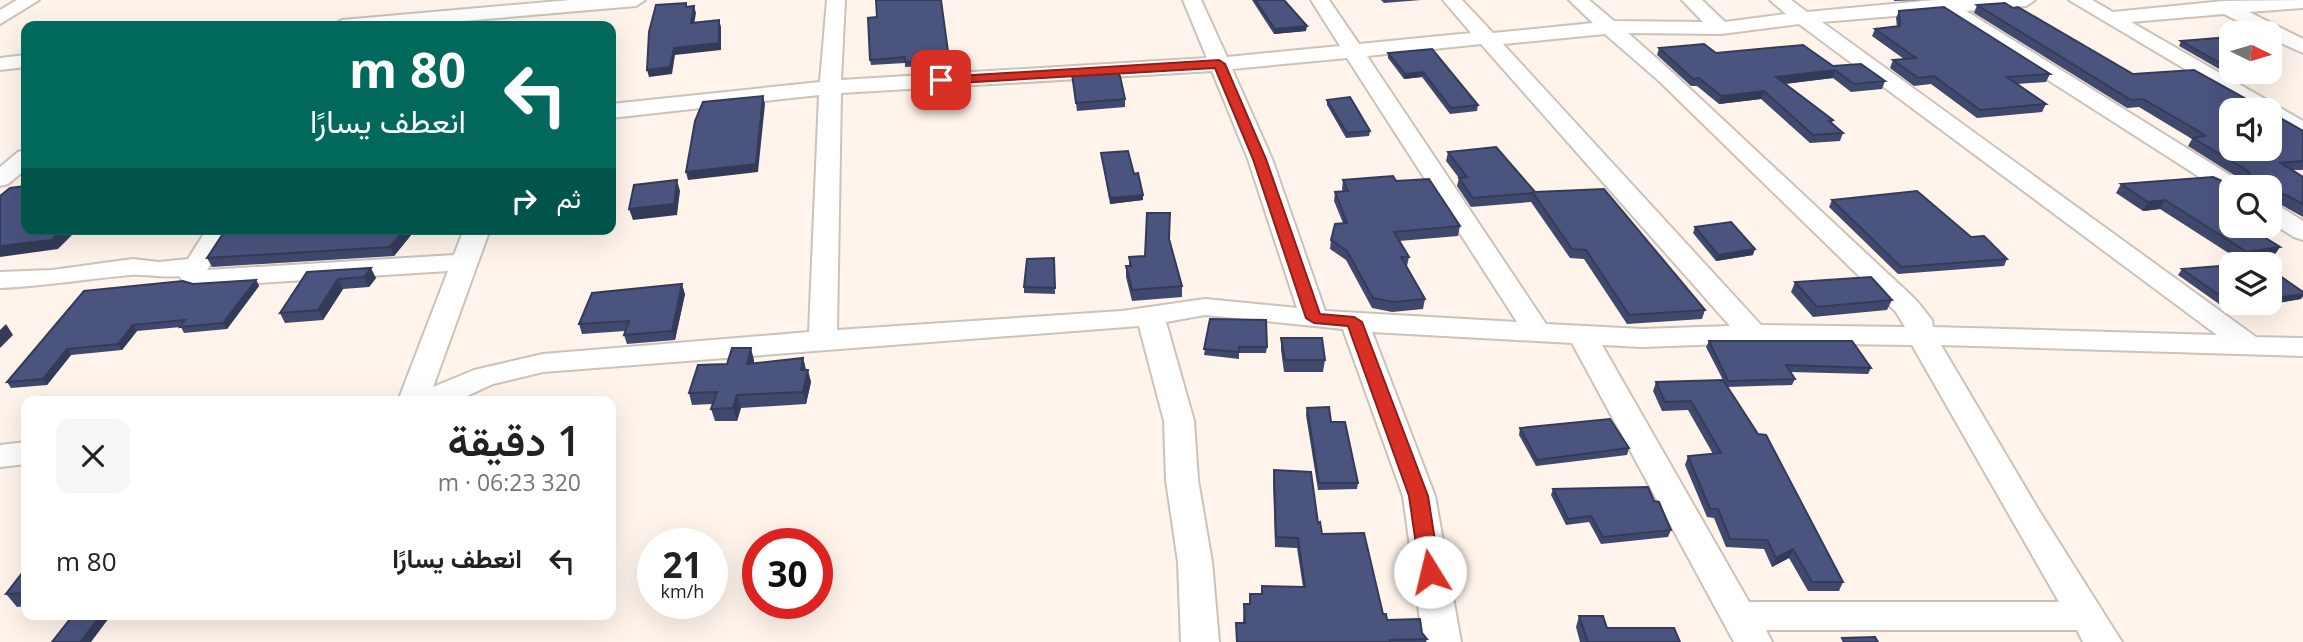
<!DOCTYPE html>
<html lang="ar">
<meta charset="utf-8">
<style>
body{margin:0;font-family:"Open Sans",Vazirmatn,sans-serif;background:#f6f6f6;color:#222;direction:rtl;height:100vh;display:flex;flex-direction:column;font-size:26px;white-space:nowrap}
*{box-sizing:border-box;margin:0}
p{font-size:23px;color:#767676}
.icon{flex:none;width:38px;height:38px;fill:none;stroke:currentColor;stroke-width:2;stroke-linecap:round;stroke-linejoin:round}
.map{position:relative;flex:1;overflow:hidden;direction:ltr}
.sheet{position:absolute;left:21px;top:396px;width:595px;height:224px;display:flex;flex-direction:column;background:#fff;border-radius:14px;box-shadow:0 7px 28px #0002;direction:rtl}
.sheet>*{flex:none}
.top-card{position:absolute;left:21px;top:21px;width:595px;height:214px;border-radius:14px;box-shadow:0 7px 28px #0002;direction:rtl;background:#00695c;color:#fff;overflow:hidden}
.needle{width:46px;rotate:95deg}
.controls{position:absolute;left:2219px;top:21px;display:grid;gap:14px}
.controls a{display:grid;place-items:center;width:63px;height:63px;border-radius:14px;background:#fff;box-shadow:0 7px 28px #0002;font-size:35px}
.speed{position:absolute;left:637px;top:528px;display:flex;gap:14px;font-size:35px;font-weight:700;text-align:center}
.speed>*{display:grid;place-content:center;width:91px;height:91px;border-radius:50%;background:#fff;box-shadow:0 7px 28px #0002;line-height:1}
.speed small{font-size:18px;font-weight:400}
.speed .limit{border:10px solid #d22;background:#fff;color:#111}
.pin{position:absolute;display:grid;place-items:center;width:60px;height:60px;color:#fff;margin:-30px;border-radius:14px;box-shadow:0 4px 10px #0006}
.me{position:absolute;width:77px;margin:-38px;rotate:351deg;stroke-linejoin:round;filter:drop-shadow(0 0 5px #0008)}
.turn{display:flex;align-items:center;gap:24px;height:147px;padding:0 35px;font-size:32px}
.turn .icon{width:91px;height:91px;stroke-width:2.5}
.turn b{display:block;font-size:49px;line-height:60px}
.then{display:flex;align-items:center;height:66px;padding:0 35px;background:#0003;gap:14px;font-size:26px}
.round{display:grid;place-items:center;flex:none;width:74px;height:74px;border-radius:14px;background:#f6f6f6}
.headline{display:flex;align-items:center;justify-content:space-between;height:119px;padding:0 35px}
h1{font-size:42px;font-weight:600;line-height:52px}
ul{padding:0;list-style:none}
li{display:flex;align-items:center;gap:21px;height:91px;padding:0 35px}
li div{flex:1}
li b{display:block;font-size:26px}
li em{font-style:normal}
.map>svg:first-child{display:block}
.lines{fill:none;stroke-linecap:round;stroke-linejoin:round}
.minor-casing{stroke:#cbc2b9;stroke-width:4}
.minor{fill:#fff;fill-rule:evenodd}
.wall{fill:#40486d}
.shaded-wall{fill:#343b59}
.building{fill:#4b547f;stroke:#343b59;stroke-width:2}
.route{fill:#d93025;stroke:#8d1f18;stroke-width:2}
</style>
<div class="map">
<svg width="2303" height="642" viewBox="0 0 2303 642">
<rect width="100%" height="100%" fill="#fef4eb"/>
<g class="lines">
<defs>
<g id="minor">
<path d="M17,0h22l-39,24v-14z"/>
<path d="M571,0h74l-9,6 -231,20h-73l10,-6z"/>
<path d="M827,0h18l-4,80 366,-22 -24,-58h18l26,57 113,-11 -29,-46h18l30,44 112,-11 -28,-33h19l31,33 100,-10 -24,-23h20l25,21 89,1 -21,-22h20l23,22 61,-8 -16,-14h21l16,12 128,-12h100l-9,6 -60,5 275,171 3,5h-13v7l-8,-2 -281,-180 -120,10 434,315 47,1v18l-362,-11 97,164 84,133h-39l-6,-12h-311l6,12h-38l-162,-299 -200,-11 63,164 26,146h-38l-20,-146 -60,-167 -138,-14 -39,7 28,99 4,59 14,82 7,80h-38l-3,-80 -12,-82 -2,-59 -25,-95 -596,46 -50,12 -37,17h-58l50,-130 -252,16 -9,-2 -8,-9c-17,2 -33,-2 -49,-1 -44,4 -85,11 -130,13v-16l52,-2 81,-11 26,3 29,-3 19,-30h26l-26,41 247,-15 10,-26h26l-57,158 41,-17 69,-16 266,-22 10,-237 -208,23v-14l209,-22zM1799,24l418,311 -284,-8 -1,-7 -16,-20 -243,-227 -45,-40 93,1zM1605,34l54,47 237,231 9,15 -144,-2 -258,-281zM1481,44l249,282 -88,3 -96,-5 -179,-268zM1347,58l170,264 -192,-11 -53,-152 -40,-90zM1212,71l36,88 49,149 -92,-9 -83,12 -285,19 4,-237zM1753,343l159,2 147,257h-310l-147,-257 40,2z"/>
<path d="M2069,0h23l21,12 111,-11 79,-1v8l-54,4 54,27v14l-33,-15v-5h-9l-37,-19 -93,8 172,99v16l-33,-17v-10h-16z"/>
<path d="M26,55v12l-26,3v-12z"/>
<path d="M26,150v19l-18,15 -8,2v-19l18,-15z"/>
<path d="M2270,204l9,2 24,15v19l-9,-3 -24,-15z"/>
<path d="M26,442v22l-26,3v-22z"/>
</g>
</defs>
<!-- minor casing -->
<use href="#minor" class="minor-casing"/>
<!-- minor -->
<use href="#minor" class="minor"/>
</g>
<!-- wall -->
<g class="wall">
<path d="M941,0l8,65 -44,2v-4l-34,2 -1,-5 7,-43z"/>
<path d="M1252,0h32l22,31 -32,3z"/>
<path d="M1381,0h40l-37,3z"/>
<path d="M1894,0h27l-27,1z"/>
<path d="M1977,5l156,69 170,57v39h-10l10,7v40l-23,-13 -6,-2 1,13 -5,8v-36h-35l4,-6 3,-1 -54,-34 4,-7 -53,-32 -12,1 -153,-95z"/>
<path d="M1899,11l151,63 -4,8 -29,2 29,20 -4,8 -65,6 -46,-34 -17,2 -24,-18 3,-8 11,-1 -32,-23 3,-7 22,-2 -1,-9z"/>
<path d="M2231,38v31h-12l-40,-23 2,-5z"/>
<path d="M1659,48l57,5 117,13 52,15 -3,8 -31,3 -18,-14 -48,6 48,36 -1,3 11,10 -3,8 -30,2 -49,-44 -42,5 -22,-18h-6l-34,-31z"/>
<path d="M1432,49l46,56 -1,6 -27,3 -28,-37 -18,2 -16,-21v-5z"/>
<path d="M1072,74l53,25v8l-48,4z"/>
<path d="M1327,100l43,31 -1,5 -23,2 -19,-33z"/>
<path d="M1448,152l87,40 170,118 -3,9 -75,5 -43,-65 -14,-1 -39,-56 -60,5 -14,-21 2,-8 -13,-17z"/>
<path d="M1101,153l33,21 9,21v5l-33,4z"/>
<path d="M1343,180l53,1 64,45 -2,10 -59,5 10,16 -2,9 -1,1 19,32 -2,10 -31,3 -20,-4 -26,-48 -16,-11 1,-9 12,-17 -9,-22 1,-9 8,-1 -1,-2z"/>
<path d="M2121,184l114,3 -4,39h29l-11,2 25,28 -33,5 -81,-52 -17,2 -27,-18z"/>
<path d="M1832,200l139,37 36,22 -3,7 -106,8 -69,-67z"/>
<path d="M1695,227l58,28 -37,6 -23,-28z"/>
<path d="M416,229l-22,27 -182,11 -5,-9z"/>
<path d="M1170,240l12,46v11l-50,4 -6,-24v-11h3v-9l16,-1z"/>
<path d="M1054,258l1,36 -31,-1v-6z"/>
<path d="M2182,269l121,23v4l-2,3 -72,12 -51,-36z"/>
<path d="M307,272l69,6 -7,9 -26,2 -20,31 -38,3 -5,-10z"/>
<path d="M256,280l3,6 -32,43 -43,4 -3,-6 -44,4 -15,19 -51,5 -24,30 -36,3 -4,-6 176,-101 10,3z"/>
<path d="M1795,282l97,18 -5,10 -74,7 -22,-25z"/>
<path d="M685,294l-10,46 -48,4 -3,-9 1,-4 -43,3 -3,-10z"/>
<path d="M1210,319l57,28 -1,6h-27v6l-35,-4z"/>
<path d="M1281,338l44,22 -2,12h-39l-3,-22z"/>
<path d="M1709,341l162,27 -3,6 -78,-2 5,7 -3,6 -65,2 116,195 -4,9h-31l-19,-33 -17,9 -8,-18 -38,-2 -12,-29 -7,-1 -22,-52 3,-9 25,-2 -25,-44 -26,1 -9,-20 3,-9 67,-2 -17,-33z"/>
<path d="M803,358l3,12 5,12 -5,22 -65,4 -4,13h-22l-4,-12 2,-5 -21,1 -3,-12 38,-29 27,-4v3z"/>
<path d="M1307,408l24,14 27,61 -1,6 -39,1 -12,-75z"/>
<path d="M1520,428l109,20 -2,7 -91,11 -17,-31z"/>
<path d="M1274,470l44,53 4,11 65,86 35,13 5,6 -1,3h-190v-19h7l1,-19h5l1,-10h11l1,-8 41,1 -6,-39 -22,-1 -2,-67z"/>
<path d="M1553,489l101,12 17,29 -3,7 -67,7 -12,-22 -23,3 -15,-30z"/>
<path d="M26,568v38l-9,1 -11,-13z"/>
<path d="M1579,616l28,12 73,14h-100l-4,-15z"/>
</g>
<!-- shaded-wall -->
<g class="shaded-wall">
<path d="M694,6l2,7 -3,17 -2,-7z"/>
<path d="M719,20l2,7v23l-46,5 -3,19 -23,3 -2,-7 27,-22z"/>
<path d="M1307,26l-1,5 -32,3 1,-5z"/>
<path d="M1835,70l-2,8 -59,7 2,-8z"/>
<path d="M1423,72l-1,5 -18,2 1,-5z"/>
<path d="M1764,91l-3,8 -42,5 2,-8z"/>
<path d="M763,96l2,8 -7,68 -70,8 -2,-8z"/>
<path d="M677,180l3,11 -3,24 -44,5 -4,-11z"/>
<path d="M1143,195v5l-33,4v-6z"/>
<path d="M2165,200l-5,9 -17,2 5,-9z"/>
<path d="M62,229h16l-20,20 -58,8v-11z"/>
<path d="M405,229h11l-22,27 -4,-9z"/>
<path d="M2280,247l-6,9 -33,5 6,-9z"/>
<path d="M1755,249l-2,6 -37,6 2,-6z"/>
<path d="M371,268l5,10 -7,9 -5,-10z"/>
<path d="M338,279l5,10 -20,31 -5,-10z"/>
<path d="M256,280l3,6 -32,43 -4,-6z"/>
<path d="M682,284l3,10 -10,46 -3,-9z"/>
<path d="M2303,294v2l-2,3 -72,12 4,-6 14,-2h23v-4z"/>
<path d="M6,324l7,11 -13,13v-18z"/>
<path d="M133,325l4,6 -15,19 -4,-6z"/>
<path d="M751,348l3,12 -4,16 -3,-12z"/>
<path d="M67,349l4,6 -24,30 -4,-6z"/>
<path d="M803,358l3,12h-5z"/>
<path d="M808,370l3,12 -5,22 -3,-12z"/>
<path d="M737,395l4,13 -4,13 -4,-13z"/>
<path d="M1793,549l-4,9 -17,9 4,-9z"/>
<path d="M102,614h4l3,4 -18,24h-11z"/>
</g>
<!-- building -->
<g class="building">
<path d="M876,0h65l8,59 -44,3v-5l-35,3 -2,-42 9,-1z"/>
<path d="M1255,0h29l23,26 -32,3z"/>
<path d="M686,3v4l8,-1 -3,17 28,-3v23l-45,5 -4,19 -23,3 2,-38 7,-27z"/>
<path d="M2005,3l8,5 5,-1 115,67 61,-4 72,40h-35v39h39v-37l33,19v30l-22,2 22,14v27l-17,-9 -10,-2 -3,2 2,20 -5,1v-29h-34l3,-6 13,-2 -4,-8 -55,-33 12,-2 -5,-4 -57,-33 -12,1 -154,-95z"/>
<path d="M1944,7l106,67 -43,3 39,27 -66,6 -46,-34 -16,2 -25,-18 23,-2 -41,-29 25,-3 -1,-15z"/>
<path d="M2230,37l1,1v26h-9l-41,-23z"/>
<path d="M1704,44l12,9 87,-8 30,21 28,-2 24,17 -31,3 -19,-14 -59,7 57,43 -4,1 14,12 -30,2 -49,-44 -43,5 -22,-18 -6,1 -34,-31z"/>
<path d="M1432,49l46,56 -27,3 -28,-36 -18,2 -17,-21z"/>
<path d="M1116,72l4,4 5,23 -49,4 -4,-29z"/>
<path d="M763,96l-7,68 -70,8 9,-51 8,-19z"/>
<path d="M1350,97l20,34 -23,2 -20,-33z"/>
<path d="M1496,147l39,45 69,-3 101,121 -76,5 -43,-65 -14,-1 -39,-56 -60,5 -14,-20 8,-1 -19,-25z"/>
<path d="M1128,151l6,23 4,-1 5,22 -33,3 -9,-45z"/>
<path d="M1393,176l3,5 33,-2 31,47 -66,6 15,25h-8l24,42 -31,3 -21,-4 -26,-47 -16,-11 4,-16 12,-1 -12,-31 13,-1 -5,-11z"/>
<path d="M2213,177l22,10h-4v39h15l34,21 -33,5 -82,-52 -17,2 -27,-18z"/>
<path d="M677,180l-3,24 -45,5 5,-24z"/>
<path d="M26,186v43h36l-10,11 -52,6v-50l10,-8z"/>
<path d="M1917,191l54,46 13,-1 23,23 -106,8 -69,-67z"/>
<path d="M1147,213h23l-1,26 13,47 -50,4 -6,-24h5l-2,-9 16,-1z"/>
<path d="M1731,222l24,27 -37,6 -23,-28z"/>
<path d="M226,229h179l-15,18 -183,11z"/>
<path d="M1054,258l1,30 -31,-1 3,-28z"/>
<path d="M2231,265v38h16l-14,2 -51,-36z"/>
<path d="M371,268l-7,9 -26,2 -20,31 -38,3 27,-41z"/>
<path d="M2270,269l33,23v2l-33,5z"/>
<path d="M1871,277l21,23 -75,7 -22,-25z"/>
<path d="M256,280l-33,43 -43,4 5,-7 -52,5 -15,19 -51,5 -24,30 -36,3 77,-91 99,-10 10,3z"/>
<path d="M682,284l-10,47 -48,4 5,-14 -50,3 13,-31z"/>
<path d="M1210,319l56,1 1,27h-28v5l-35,-3z"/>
<path d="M1281,338h41l3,22h-40z"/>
<path d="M1709,341h143l19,27 -85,-3 9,14 -67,2z"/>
<path d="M732,348h19l-4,16 56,-6 -2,12h7l-5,22 -66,3 -4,13 -22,1 6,-17 -28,1 9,-28 29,-1z"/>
<path d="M1723,380l35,54 8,1 77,147h-31l-19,-33 -17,9 -9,-18 -37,-1 -12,-30h-8l-22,-53 33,-3 -30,-52 -26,1 -9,-20z"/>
<path d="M1329,407l2,15h14l13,61h-39l-12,-75z"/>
<path d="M1610,419l19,29 -92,12 -17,-32z"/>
<path d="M1274,470l37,2 7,51 2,-1 2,12 42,-1 19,81h3l1,6 33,-1 2,14 5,6 -37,1v2h-153l-1,-19h9l-1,-19h6v-10h12v-8l43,1 -7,-49 -22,-1z"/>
<path d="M1648,487l6,14 5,1 12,28 -68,7 -12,-21 -23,3 -15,-30z"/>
<path d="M26,568v25l-20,1z"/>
<path d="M74,614h28l-22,28h-28z"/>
<path d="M1579,616h24l4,12h67l6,14h-92z"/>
<path d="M1875,637l3,5h-34l-2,-4z"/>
</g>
<!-- route -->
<path class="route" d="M1219,60l6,4 41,95 54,155 34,3 8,5 66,174 12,76 -3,6 -7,2 -7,-2 -3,-6 -11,-76 -61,-170 -34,-3 -8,-5 -53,-159 -38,-91 -274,16 -6,-4 6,-3z"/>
</svg>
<div class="controls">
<a><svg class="needle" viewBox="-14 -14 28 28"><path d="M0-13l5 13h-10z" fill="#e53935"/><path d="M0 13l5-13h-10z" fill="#767676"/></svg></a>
<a><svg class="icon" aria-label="sound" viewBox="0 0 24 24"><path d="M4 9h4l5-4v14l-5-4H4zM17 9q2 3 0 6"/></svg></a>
<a><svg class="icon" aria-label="search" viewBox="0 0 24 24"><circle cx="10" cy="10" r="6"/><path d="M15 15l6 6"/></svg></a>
<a><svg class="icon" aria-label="layers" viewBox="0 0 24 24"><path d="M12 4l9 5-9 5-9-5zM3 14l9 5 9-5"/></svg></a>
</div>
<div class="speed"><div>21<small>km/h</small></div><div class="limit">30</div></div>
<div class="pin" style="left:941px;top:80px;background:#d93025"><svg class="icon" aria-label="arrive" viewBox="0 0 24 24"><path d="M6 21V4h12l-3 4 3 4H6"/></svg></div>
<svg class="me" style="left:1430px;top:572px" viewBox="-20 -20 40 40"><circle r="19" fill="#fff"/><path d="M0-13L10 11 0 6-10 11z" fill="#d93025"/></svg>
<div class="top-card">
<div class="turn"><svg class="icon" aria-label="left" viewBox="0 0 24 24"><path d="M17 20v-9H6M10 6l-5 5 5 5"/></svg><div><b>80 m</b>انعطف يسارًا</div></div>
<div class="then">ثم<svg class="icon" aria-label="right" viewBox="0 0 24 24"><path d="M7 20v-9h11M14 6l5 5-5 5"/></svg></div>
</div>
<section class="sheet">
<div class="headline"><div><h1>1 دقيقة</h1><p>320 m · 06:23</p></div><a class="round"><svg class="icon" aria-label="close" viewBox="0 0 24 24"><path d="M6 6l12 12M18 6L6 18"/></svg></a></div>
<ul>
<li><svg class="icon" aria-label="left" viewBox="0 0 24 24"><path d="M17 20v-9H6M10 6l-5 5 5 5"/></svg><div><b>انعطف يسارًا</b></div><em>80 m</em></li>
</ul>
</section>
</div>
